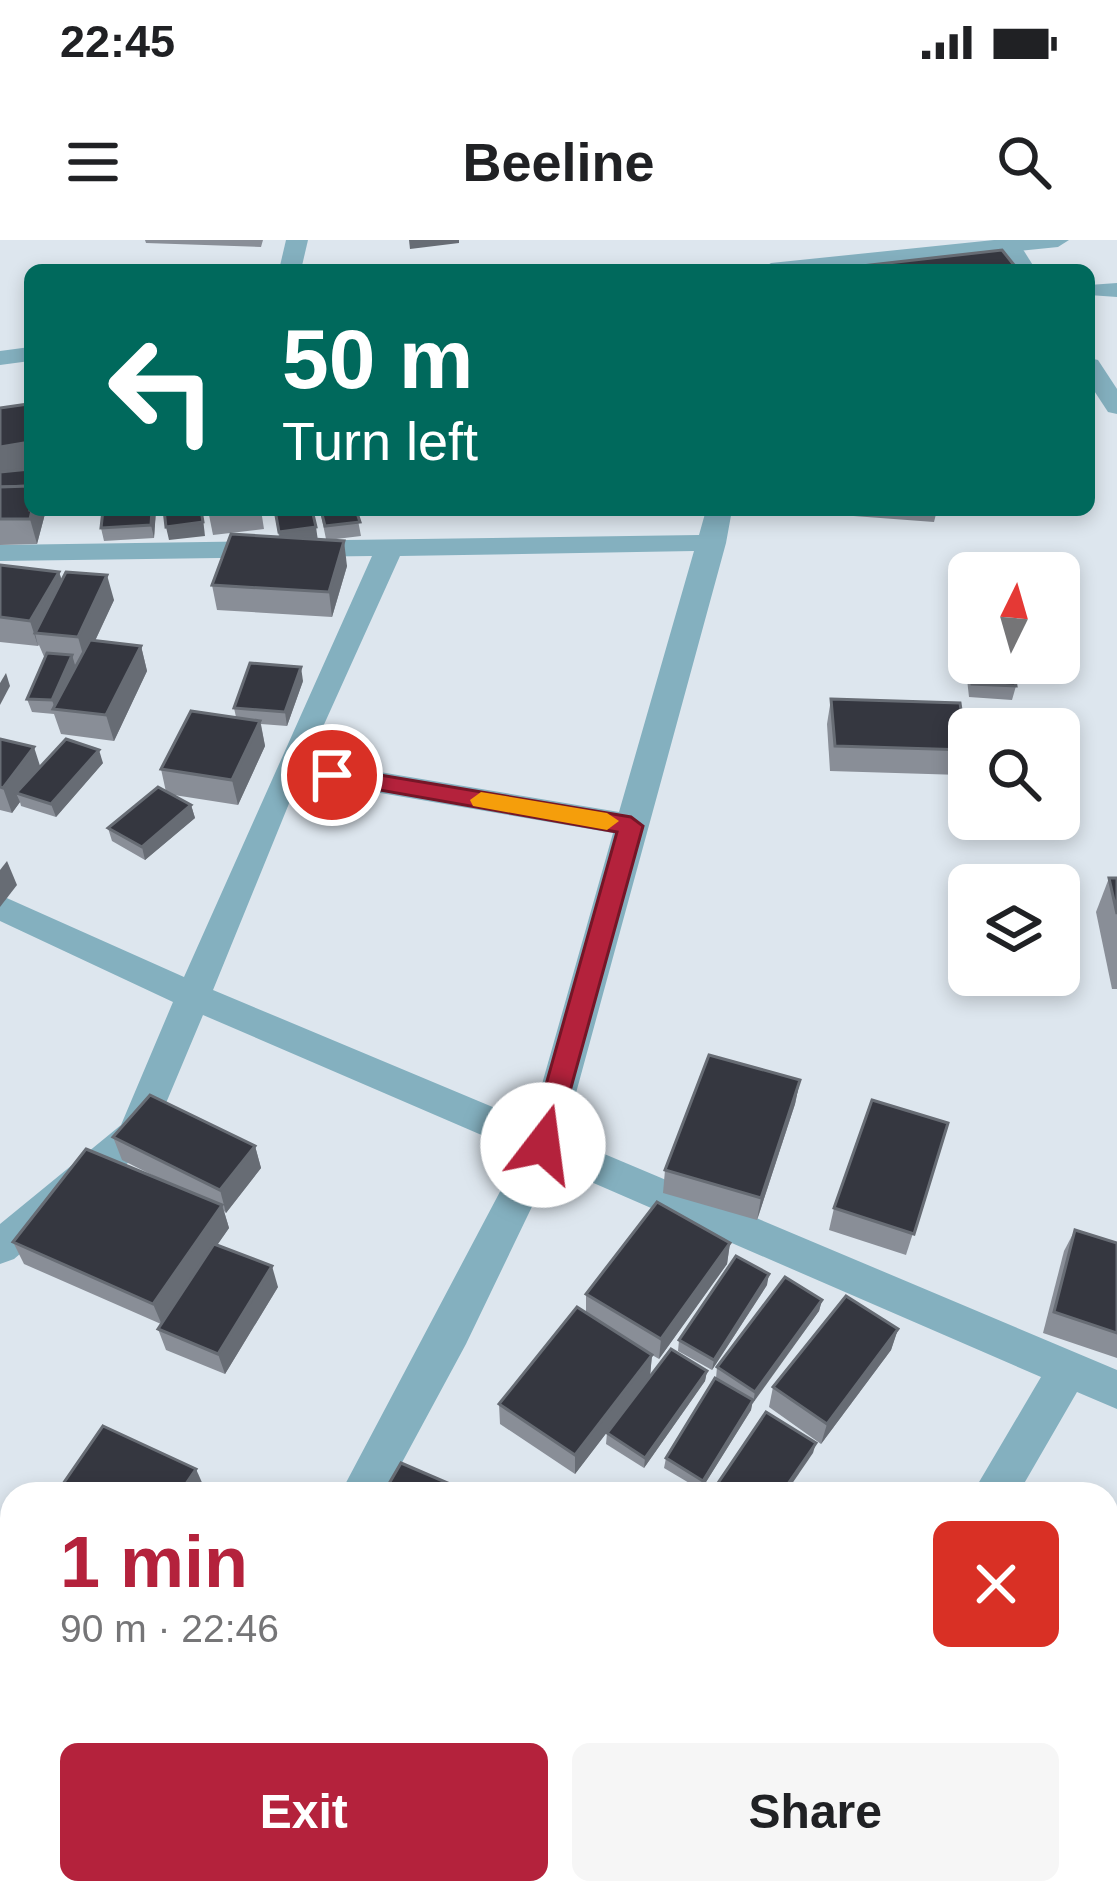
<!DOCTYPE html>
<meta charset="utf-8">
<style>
body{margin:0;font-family:Arial,sans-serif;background:#f6f6f6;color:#202124;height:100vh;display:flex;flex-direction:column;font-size:45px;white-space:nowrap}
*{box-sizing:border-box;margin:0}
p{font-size:39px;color:#757577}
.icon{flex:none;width:66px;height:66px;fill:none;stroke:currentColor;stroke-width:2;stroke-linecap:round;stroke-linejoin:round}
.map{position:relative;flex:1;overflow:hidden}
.details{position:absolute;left:0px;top:1242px;width:1119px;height:423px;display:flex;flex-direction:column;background:#fff;border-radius:36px 36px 0 0;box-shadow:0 6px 18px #0003}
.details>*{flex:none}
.top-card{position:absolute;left:24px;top:24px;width:1071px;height:252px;border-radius:18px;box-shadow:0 6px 18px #0003;background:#00695c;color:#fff;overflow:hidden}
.needle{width:78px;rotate:5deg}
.buttons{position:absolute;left:948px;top:312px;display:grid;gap:24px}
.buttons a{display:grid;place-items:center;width:132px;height:132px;border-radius:18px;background:#fff;box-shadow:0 6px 18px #0003;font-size:60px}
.pin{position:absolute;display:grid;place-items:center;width:102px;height:102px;color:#fff;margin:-51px;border:6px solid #fff;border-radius:50%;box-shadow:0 3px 12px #0007}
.me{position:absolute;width:132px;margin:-66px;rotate:15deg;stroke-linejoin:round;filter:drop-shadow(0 0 9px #0008)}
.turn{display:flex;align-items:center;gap:42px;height:252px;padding:0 60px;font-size:54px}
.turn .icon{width:156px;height:156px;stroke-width:2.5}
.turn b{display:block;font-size:84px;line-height:102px}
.round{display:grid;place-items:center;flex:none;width:126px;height:126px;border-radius:18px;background:#f6f6f6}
.head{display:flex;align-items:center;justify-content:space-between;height:204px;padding:0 60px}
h1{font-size:72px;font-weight:700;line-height:90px;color:#b4223c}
.cta{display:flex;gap:24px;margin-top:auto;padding:24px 60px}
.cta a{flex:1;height:138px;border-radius:18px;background:#b4223c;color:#fff;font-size:48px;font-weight:700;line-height:138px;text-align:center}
.cta a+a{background:#f6f6f6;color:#202124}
.status{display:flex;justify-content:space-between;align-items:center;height:84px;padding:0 60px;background:#fff;direction:ltr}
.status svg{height:33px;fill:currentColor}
header{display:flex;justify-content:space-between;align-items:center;height:156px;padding:0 60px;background:#fff;font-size:54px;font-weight:700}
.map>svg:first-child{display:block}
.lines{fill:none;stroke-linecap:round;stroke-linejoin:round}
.service{fill:#84b0bf;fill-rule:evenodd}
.minor{fill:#84b0bf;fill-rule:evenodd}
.tertiary{fill:#84b0bf;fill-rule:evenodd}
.wall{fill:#898e97}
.shaded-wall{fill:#676c74}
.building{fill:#353740;stroke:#676c74;stroke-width:3}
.route{fill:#b4223c;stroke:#751627;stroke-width:3}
.slow{fill:#f59e0b}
</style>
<div class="status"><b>22:45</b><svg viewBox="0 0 49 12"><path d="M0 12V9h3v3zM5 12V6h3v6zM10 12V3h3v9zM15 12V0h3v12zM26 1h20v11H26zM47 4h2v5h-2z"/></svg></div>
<header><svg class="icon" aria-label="menu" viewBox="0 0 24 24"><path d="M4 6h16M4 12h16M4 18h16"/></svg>Beeline<svg class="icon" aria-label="search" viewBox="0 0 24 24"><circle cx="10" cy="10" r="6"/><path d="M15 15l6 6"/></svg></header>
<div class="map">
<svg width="1117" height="1664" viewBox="0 0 1117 1664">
<rect width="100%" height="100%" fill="#dde6ee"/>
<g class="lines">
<!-- service -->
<path class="service" d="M286,0h22l-7,30h-22z"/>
<!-- minor -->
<g class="minor">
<path d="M1001,0h16l19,30h-22l-16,-25z"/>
<path d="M1117,43v14l-28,-2v-10z"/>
<path d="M1089,118l9,2 19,29v25l-9,-2 -19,-29z"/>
<path d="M706,270h26l-6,33 -162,594 553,233v39l-40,-17 -59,102h-46l69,-117 -489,-212 -86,179 -81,150h-45l181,-342 -318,-137 -55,131 -134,113 -14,5v-40l121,-99 52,-123 -173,-81v-26l184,82 188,-421 -372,5v-16l699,-10zM694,311l-75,261 -311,-52 92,-204zM299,539l314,54 -82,290 -318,-133z"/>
<path d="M12,1564v48l-12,2v-48z"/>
<path d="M291,1653h74l5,11h-74z"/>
<path d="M779,1653h50l-5,11h-50z"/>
</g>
<!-- tertiary -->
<g class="tertiary">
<path d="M994,0h75l-11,7 -222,23h-76l11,-7z"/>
<path d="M30,107v14l-30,4v-14z"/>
</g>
</g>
<!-- wall -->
<g class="wall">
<path d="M145,0h118l-2,7 -115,-4z"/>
<path d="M0,168l30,102h16l-9,34 -37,1z"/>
<path d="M156,270l-2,28 -50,3 -3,-13z"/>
<path d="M208,270h53l3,19 -51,6z"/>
<path d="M274,270l44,29h8l-6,-29h36l5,26 -33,4 19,26 -15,51 -115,-7 -5,-25 67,-48z"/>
<path d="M773,270h164l-3,12z"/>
<path d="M0,325l59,7 3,8 52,20 -19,41 46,5 6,25 -33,70 -53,-7 -7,-20 -22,-2 -5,-13 18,-40 -6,-14 -1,1 -38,-4z"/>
<path d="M969,408v15h44l3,23 -4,14 -43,-3 -4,-36z"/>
<path d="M303,441l-16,45 -26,-2 4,22 -27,59 -64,-10 17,10 4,13 -50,42 -33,-19 -4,-13 58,-36 -5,-23 75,-52 -2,-9z"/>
<path d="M831,459l136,51 -6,25 -131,-4 -3,-47z"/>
<path d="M0,499l40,28 63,-4 -47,54 -35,-11 -1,-4 -8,11 -12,-3z"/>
<path d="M1109,638h8v111h-5l-16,-77z"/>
<path d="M800,840l-5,24 -38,116 -94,-27 2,-23z"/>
<path d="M948,883l-42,132 -77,-25 5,-22z"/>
<path d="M113,897l142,9 6,22 -35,45 -2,-2 5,17 -12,17 61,42 -53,87 -59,-24 -8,-21 3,-5 -137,-60 -11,-22 151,-61 -42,-21z"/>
<path d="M1075,990l42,13v115l-74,-25 21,-82z"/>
<path d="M730,1003l-3,21 -68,95 -19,-11 12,7 -2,21 -75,98 -75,-50 -1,-20 87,-91v-19z"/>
<path d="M767,1045l-55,85 -34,-19 1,-11z"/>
<path d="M822,1060l-3,11 -67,91 -1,8 -50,80 -37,-22 2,-10 59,-74 -9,-6 1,-11z"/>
<path d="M898,1089l-7,21 -70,94 -52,-37 4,-20z"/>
<path d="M707,1131l-2,10 -61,87 -38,-24 1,-11z"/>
<path d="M12,1347v128l-12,-6v-103z"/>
</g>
<!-- shaded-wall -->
<g class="shaded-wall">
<path d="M409,0h50v3l-49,6z"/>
<path d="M30,202v26l-30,5v-26z"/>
<path d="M32,270h14l-9,34 -7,-25z"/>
<path d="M152,270h4l-2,28 -3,-13z"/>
<path d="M202,270l3,26 -36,4 -3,-13z"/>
<path d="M316,287l2,14 -37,5 -2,-14z"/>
<path d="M344,301l3,25 -15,51 -3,-25z"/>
<path d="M59,332l8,26 -32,35 3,13 -8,-25z"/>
<path d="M107,335l7,25 -29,62 -7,-25z"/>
<path d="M141,406l6,25 -33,70 -8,-26z"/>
<path d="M72,415l4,13 -21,41 -3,-9z"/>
<path d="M301,427l2,14 -16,45 -2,-14z"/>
<path d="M6,433l4,13 -10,19v-22z"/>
<path d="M260,481l5,25 -27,59 -6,-25z"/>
<path d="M34,507l8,25 -26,21 4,9 -8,11 -9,-25z"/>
<path d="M99,510l4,13 -47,54 -5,-13z"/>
<path d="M191,565l4,13 -50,42 -3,-13z"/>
<path d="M7,621l10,24 -17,22v-37z"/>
<path d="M800,840l-5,24 -38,116 4,-22z"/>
<path d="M255,906l6,22 -35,45 -6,-23z"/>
<path d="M222,965l7,23 -67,97 -9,-21z"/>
<path d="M730,1003l-3,21 -68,95 2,-20z"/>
<path d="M272,1026l6,21 -53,87 -7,-20z"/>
<path d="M769,1034l-2,11 -55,85 2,-10z"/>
<path d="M822,1060l-3,11 -66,92 2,-11z"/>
<path d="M898,1089l-7,21 -70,94 6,-20z"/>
<path d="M652,1115l-2,21 -75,98v-19z"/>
<path d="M707,1131l-2,10 -61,87 1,-10z"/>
<path d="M753,1160l-2,10 -50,80 2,-9z"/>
<path d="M816,1203l-3,10 -28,41h-4z"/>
<path d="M196,1229l8,18 -4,7h-21z"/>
<path d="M204,1653l14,1 -4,10h-14z"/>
</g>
<!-- building -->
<g class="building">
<path d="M1002,10l16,20h-173l-1,-2z"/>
<path d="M28,164l2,38 -30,5v-39z"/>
<path d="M30,229v17l-30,1v-15z"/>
<path d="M30,246v24h2l-2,9h-30v-32z"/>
<path d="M103,270h49l-1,15 -50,3z"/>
<path d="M164,270h37l2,12 -37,5z"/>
<path d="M275,270h37l4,17 -37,5z"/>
<path d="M321,270h35l4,12 -35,4z"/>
<path d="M231,294l113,7 -15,51 -117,-7z"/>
<path d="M0,325l59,7 -29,49 -30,-4z"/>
<path d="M66,332l41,3 -29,62 -43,-4z"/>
<path d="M90,400l51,6 -35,69 -53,-6z"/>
<path d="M47,413l25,2 -20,45 -25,-1z"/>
<path d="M250,423l51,4 -16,45 -51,-4z"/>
<path d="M970,423h43l3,23 -44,-2z"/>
<path d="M831,459l129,4 7,47 -132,-4z"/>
<path d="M191,471l69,10 -28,59 -71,-11z"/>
<path d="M0,499l34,8 -31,41 -3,-1z"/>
<path d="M66,499l33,11 -48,54 -35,-11z"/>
<path d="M158,547l33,18 -49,42 -34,-19z"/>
<path d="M1109,638h8v36z"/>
<path d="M709,815l91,25 -39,118 -96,-28z"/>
<path d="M150,855l105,51 -35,44 -107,-53z"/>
<path d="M872,860l76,23 -34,111 -80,-26z"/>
<path d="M86,909l136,56 -69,99 -140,-62z"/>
<path d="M657,962l73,41 -69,96 -75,-45z"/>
<path d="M1075,990l42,13v90l-63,-21z"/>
<path d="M214,1004l58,22 -54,88 -60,-25z"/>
<path d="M736,1016l33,18 -55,86 -35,-20z"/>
<path d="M785,1037l37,23 -67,92 -38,-25z"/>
<path d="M846,1056l52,33 -71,95 -54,-37z"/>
<path d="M577,1067l75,48 -77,100 -76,-51z"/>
<path d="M671,1109l36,22 -62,87 -38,-25z"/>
<path d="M715,1138l38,22 -50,81 -37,-23z"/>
<path d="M766,1172l50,31 -35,51h-60l-7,-5z"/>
<path d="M103,1186l93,43 -17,25h-123z"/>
<path d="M401,1223l63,27 -2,4h-79z"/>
<path d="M12,1347v120l-12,-6v-95z"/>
<path d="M120,1653h84l-4,11h-85z"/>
<path d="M476,1653h82l-3,11h-82z"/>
<path d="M712,1653h45l9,4 -2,7h-56z"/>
</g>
<!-- route -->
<path class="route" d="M332,527l299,50 12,9 -90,327h-20l-4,-8 88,-313 -294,-52 -3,-5z"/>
<!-- slow -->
<path class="slow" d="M481,552l126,21 12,8 -12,9 -134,-24 -3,-6z"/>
</svg>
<div class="buttons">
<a><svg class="needle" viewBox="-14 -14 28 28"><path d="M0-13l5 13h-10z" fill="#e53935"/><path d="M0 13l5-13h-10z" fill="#757577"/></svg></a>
<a><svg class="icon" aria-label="search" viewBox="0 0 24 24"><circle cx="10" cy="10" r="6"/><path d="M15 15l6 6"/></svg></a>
<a><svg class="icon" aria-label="layers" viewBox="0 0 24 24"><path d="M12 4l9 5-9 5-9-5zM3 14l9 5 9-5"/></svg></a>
</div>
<div class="pin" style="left:332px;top:535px;background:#d93025"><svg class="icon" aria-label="arrive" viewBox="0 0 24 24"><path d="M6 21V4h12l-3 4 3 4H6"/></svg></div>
<svg class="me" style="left:543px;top:905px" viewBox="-20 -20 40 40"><circle r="19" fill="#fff"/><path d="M0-13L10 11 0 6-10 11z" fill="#b4223c"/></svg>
<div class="top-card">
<div class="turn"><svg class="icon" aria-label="left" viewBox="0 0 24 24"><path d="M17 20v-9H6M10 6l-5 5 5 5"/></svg><div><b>50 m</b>Turn left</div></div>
</div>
<section class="details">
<div class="head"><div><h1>1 min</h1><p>90 m · 22:46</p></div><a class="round" style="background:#d93025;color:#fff"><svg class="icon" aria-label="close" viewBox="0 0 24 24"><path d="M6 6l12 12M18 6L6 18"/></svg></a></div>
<div class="cta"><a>Exit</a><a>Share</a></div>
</section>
</div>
